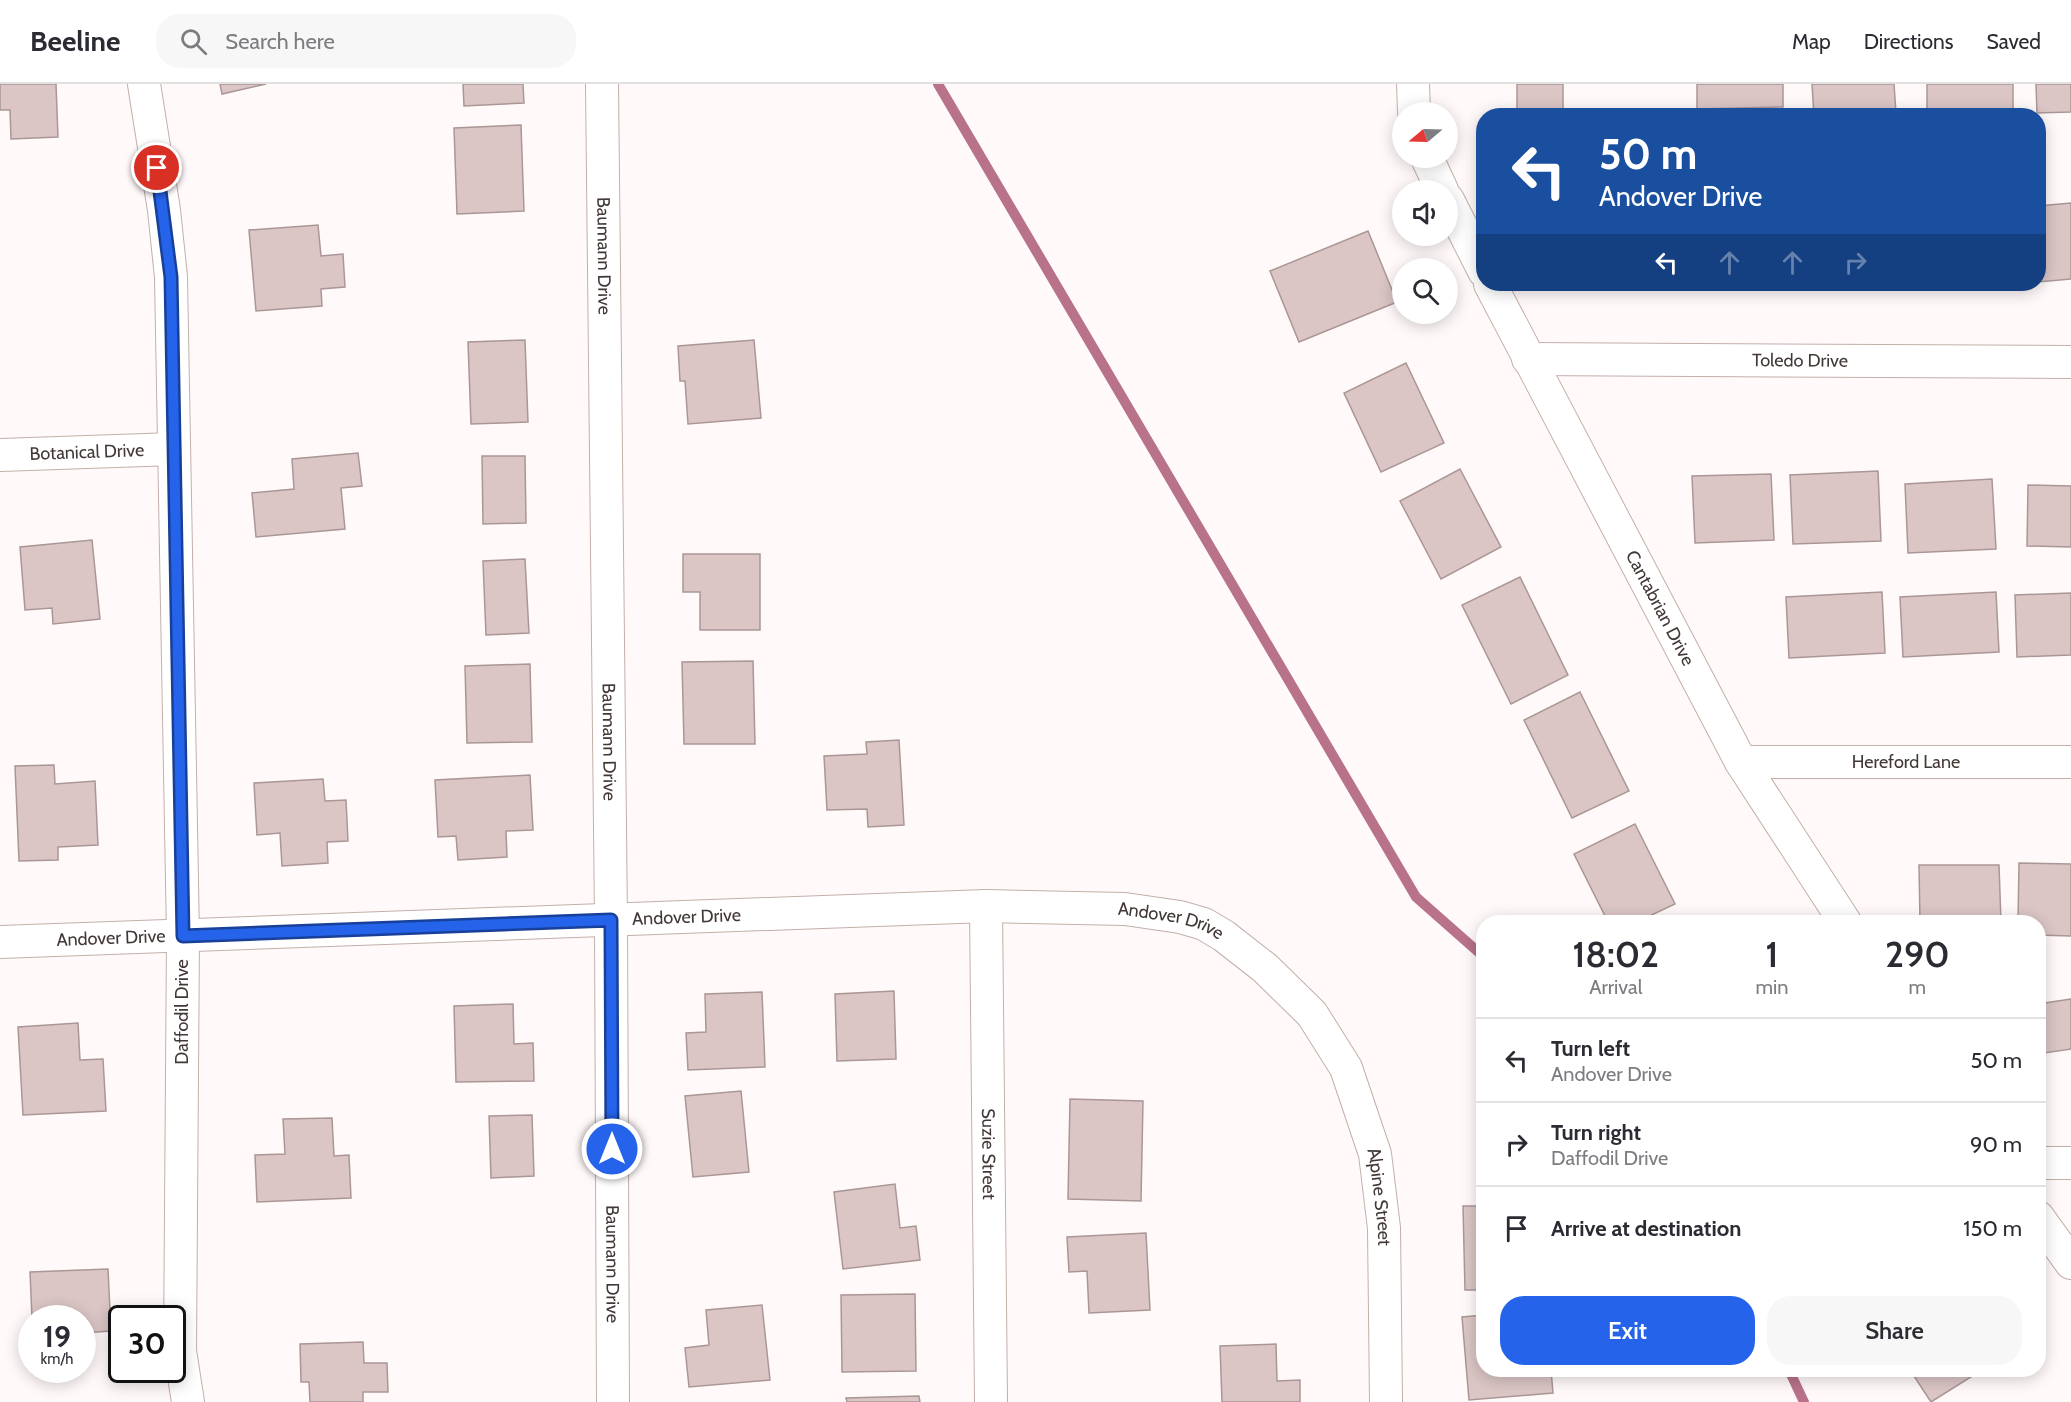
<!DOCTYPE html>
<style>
body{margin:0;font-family:Cabin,sans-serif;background:#f7f7f7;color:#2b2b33;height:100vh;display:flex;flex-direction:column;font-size:22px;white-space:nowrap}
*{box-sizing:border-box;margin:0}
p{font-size:20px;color:#7c7c81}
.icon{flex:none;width:33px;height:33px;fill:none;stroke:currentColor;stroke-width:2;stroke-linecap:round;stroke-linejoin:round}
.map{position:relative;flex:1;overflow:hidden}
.panel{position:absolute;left:1476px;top:831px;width:570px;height:462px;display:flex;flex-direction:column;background:#fff;border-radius:24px;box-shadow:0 3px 15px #0003}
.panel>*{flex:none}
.top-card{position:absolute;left:1476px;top:24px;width:570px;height:183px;border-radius:24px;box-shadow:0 3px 15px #0003;background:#1a4fa0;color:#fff;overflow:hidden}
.needle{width:39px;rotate:251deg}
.tools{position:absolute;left:1392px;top:18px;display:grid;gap:12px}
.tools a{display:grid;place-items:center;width:66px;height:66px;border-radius:50%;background:#fff;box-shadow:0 3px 15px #0003;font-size:30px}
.speed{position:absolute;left:18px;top:1221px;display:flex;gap:12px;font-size:30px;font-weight:700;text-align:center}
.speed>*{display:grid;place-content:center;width:78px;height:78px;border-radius:50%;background:#fff;box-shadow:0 3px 15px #0003;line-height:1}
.speed small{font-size:15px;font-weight:400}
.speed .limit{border:3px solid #111;border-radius:9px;background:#fff;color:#111}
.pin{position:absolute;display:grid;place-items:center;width:51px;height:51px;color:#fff;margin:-26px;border:3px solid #fff;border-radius:50%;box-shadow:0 2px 6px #0007}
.me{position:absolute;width:66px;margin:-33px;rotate:0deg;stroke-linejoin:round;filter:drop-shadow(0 0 4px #0008)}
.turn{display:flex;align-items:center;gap:21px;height:126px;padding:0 24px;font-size:27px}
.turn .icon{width:78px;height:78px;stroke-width:2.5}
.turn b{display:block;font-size:42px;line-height:51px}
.lanes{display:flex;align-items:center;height:57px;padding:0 24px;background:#0003;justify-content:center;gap:30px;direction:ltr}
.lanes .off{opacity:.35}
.eta{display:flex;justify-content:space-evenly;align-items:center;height:102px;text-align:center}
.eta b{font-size:36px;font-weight:600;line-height:42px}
.primary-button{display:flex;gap:12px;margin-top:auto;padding:12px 24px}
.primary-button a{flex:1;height:69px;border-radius:24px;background:#2563eb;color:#fff;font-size:24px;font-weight:600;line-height:69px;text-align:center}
.primary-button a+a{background:#f7f7f7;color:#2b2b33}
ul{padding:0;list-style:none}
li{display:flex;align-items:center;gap:18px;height:84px;padding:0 24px;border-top:2px solid #e1e1e2}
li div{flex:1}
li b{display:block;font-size:22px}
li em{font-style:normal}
header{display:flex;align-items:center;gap:36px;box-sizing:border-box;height:84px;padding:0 30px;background:#fff;border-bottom:2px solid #e1e1e2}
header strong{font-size:28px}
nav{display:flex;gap:33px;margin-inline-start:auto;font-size:21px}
.search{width:420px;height:54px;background:#f7f7f7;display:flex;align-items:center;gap:15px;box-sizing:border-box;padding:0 21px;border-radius:24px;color:#7c7c81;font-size:22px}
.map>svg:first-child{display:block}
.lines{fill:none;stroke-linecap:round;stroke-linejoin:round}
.stream{stroke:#b8728a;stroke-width:10}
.building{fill:#dbc5c5;stroke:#ab9696;stroke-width:1.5}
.minor-casing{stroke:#c3afa9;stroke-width:34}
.minor{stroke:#fff;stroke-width:32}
.route-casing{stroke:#184099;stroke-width:15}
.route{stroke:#2563eb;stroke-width:10}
.labels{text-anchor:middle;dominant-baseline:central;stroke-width:5;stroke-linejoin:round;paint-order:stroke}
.street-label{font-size:18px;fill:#423937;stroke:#fff}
</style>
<header>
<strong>Beeline</strong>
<div class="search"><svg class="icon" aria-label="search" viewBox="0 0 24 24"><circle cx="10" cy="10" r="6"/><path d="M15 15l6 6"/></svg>Search here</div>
<nav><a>Map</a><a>Directions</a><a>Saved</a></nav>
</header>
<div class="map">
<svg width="2071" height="1318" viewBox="0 0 2071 1318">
<rect width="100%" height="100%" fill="#fffaf9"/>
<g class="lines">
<!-- stream -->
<g class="stream">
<path d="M938,0l478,813 68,60"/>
<path d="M1789,1286l15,32"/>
</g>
</g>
<!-- building -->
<g class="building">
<path d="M0,0h56l2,53 -47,2 -1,-29h-10z"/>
<path d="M220,0h46l-44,10z"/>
<path d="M463,0h60l1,19 -60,3z"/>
<rect x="1517" y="0" width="46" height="32"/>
<path d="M1697,0h86v23l-86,2z"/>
<path d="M1812,0h82l2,29 -82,3z"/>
<rect x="1927" y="0" width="86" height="26"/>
<path d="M2036,0h35v28l-34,1z"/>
<path d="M521,41l3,86 -67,3 -3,-86z"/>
<path d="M2071,119v76l-33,3v-76z"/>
<path d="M318,141l3,31 22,-2 2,33 -24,2 1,17 -66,5 -7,-81z"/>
<path d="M1368,147l29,71 -98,40 -29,-71z"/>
<path d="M525,256l3,82 -57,2 -3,-82z"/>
<path d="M754,256l7,78 -73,6 -3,-43h-5l-2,-35z"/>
<path d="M1406,279l38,80 -63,29 -37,-79z"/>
<path d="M358,369l4,33 -21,2 4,41 -89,8 -4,-44 42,-4 -2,-30z"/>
<path d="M482,372h43l1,67 -43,1z"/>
<path d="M1460,385l41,78 -60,32 -41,-78z"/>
<path d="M1878,387l3,70 -88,3 -3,-69z"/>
<path d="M1771,390l3,66 -79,3 -3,-67z"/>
<path d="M1992,395l4,70 -88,4 -3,-69z"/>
<path d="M2028,401l43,1v61l-44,-1z"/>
<path d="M92,456l8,79 -47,5 -1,-16 -27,2 -5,-63z"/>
<path d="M683,470h77v76h-60v-38h-17z"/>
<path d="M525,475l4,74 -43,2 -3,-74z"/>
<path d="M1520,493l48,98 -57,29 -49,-99z"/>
<path d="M1882,508l3,61 -96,5 -3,-61z"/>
<path d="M1996,508l3,60 -96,5 -3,-60z"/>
<path d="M2071,509v62l-54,2 -2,-62z"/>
<path d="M753,577l2,83h-71l-2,-82z"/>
<path d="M530,580l2,78 -65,1 -2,-77z"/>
<path d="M1580,608l49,99 -57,27 -48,-98z"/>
<path d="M899,656l5,85 -36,2 -1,-18 -40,1 -3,-54 43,-2 -1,-12z"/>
<path d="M54,681l1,19 40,-3 3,64 -40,2v13l-39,1 -4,-95z"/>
<path d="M530,691l3,55 -27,1 1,26 -49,3 -2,-24 -18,1 -3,-57z"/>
<path d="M323,695l2,22 21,-1 2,41 -21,1 1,21 -46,3 -2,-33 -23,2 -3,-52z"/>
<path d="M1635,740l40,80 -38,18h-29l-34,-68z"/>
<path d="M2019,779l52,1v72l-33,-1v-13h-20z"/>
<path d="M1919,781h80l2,57h-81z"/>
<path d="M894,907l2,68 -59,2 -2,-67z"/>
<path d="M762,908l3,75 -77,3 -2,-37 20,-1 -1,-38z"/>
<path d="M2071,915v50l-33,5v-50z"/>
<path d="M513,920l1,40 19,-1 1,38 -78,1 -2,-76z"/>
<path d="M78,939l2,37 23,-1 3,52 -83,4 -5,-88z"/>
<path d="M741,1007l8,81 -56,5 -8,-81z"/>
<path d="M1070,1015l73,2 -2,100 -73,-2z"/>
<path d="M532,1031l2,61 -43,2 -2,-62z"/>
<path d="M332,1034l2,38 15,-1 2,43 -94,4 -2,-47 30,-1 -2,-35z"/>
<path d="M895,1100l5,44 16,-2 4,34 -77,9 -9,-77z"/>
<path d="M1463,1122h21v84h-19z"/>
<path d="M1146,1149l4,77 -61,3 -2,-42 -18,1 -2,-35z"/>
<path d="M108,1185l3,62 -29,2v-15h-50l-2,-46z"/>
<path d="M915,1210l1,77 -74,1 -1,-77z"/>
<path d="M762,1221l8,75 -81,7 -4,-39 24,-3 -3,-35z"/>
<path d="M1484,1231v55h67l2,23 -84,7 -7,-83z"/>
<path d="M363,1258l1,21h23l1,29h-25v10h-53l-1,-20h-8l-1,-38z"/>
<path d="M1276,1260l1,37 23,-1v22h-78l-2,-56z"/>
<path d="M1910,1286h72l-51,32z"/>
<path d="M919,1312l1,6h-73l-1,-4z"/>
</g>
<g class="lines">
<defs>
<g id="minor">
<path d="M144,0l20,126 7,67 12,659 -3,415 8,51"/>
<path id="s1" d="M602,0l9,836 2,482"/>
<path d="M1413,0l1,28"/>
<path d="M1427,74l15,32"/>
<path d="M1448,116l36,71"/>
<path id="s2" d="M1490,200l251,478 104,160"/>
<path id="s3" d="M1528,275l543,3"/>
<path id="s4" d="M0,371l174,-6"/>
<path id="s5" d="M1741,678h330"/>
<path id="s6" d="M986,822l5,496"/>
<path id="s7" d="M0,858l986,-36 139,3 55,8 24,7 20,12 41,32 47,46 34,54 29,86 9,74 2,174"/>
<path d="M2038,1079h33"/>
<path d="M2038,1133l33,46"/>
</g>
</defs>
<!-- minor casing -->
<use href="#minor" class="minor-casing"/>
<!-- minor -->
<use href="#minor" class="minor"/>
</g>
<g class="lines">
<defs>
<path id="route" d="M157,84l14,109 12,659 428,-16 1,229"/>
</defs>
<!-- route casing -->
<use href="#route" class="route-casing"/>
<!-- route -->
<use href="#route" class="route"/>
</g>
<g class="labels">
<!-- street labels -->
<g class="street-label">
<text stroke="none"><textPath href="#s1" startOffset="172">Baumann Drive</textPath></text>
<text stroke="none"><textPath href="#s3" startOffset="272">Toledo Drive</textPath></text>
<text stroke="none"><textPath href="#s4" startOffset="87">Botanical Drive</textPath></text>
<text stroke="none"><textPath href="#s2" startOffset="366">Cantabrian Drive</textPath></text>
<text stroke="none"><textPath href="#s1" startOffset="658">Baumann Drive</textPath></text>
<text stroke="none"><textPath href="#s5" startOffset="165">Hereford Lane</textPath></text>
<text stroke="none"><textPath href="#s7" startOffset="687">Andover Drive</textPath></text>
<text stroke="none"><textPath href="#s7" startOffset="1173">Andover Drive</textPath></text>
<text stroke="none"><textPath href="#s7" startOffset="111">Andover Drive</textPath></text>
<text transform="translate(182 928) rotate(-90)">Daffodil Drive</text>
<text stroke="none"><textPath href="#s6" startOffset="248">Suzie Street</textPath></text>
<text stroke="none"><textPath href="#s7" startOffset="1545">Alpine Street</textPath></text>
<text stroke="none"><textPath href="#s1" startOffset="1180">Baumann Drive</textPath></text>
</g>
</g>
</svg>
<div class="tools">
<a><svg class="needle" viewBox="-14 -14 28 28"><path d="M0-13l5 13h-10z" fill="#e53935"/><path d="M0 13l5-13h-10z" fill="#7c7c81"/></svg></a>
<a><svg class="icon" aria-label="sound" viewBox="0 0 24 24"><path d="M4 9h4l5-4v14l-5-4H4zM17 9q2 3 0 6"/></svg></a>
<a><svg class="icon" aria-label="search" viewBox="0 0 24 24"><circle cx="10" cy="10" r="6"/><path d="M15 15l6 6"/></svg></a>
</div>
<div class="speed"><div>19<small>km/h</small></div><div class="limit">30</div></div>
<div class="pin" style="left:157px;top:84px;background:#d93025"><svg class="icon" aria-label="arrive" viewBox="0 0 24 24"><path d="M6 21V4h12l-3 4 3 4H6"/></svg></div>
<svg class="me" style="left:612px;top:1065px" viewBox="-20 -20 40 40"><circle r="17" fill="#2563eb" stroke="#fff" stroke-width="3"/><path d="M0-11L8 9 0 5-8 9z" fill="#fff"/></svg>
<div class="top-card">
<div class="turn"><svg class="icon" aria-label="left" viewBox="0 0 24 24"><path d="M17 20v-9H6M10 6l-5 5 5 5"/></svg><div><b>50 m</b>Andover Drive</div></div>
<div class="lanes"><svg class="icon" aria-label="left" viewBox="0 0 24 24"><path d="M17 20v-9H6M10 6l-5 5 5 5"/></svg><svg class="icon off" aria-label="ahead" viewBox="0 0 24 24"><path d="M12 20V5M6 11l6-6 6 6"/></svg><svg class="icon off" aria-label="ahead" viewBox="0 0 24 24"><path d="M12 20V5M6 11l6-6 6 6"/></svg><svg class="icon off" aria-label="right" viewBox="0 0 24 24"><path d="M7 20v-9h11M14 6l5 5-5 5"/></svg></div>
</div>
<section class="panel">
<div class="eta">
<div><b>18:02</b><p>Arrival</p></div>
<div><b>1</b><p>min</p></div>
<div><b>290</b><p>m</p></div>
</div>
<ul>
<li><svg class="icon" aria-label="left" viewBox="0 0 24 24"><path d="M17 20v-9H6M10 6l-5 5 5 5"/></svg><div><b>Turn left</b><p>Andover Drive</p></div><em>50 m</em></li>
<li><svg class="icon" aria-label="right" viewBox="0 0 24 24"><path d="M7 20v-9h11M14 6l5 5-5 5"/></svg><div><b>Turn right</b><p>Daffodil Drive</p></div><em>90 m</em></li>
<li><svg class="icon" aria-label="arrive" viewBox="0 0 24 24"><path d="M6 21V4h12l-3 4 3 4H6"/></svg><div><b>Arrive at destination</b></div><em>150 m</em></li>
</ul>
<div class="primary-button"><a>Exit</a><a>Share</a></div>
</section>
</div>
